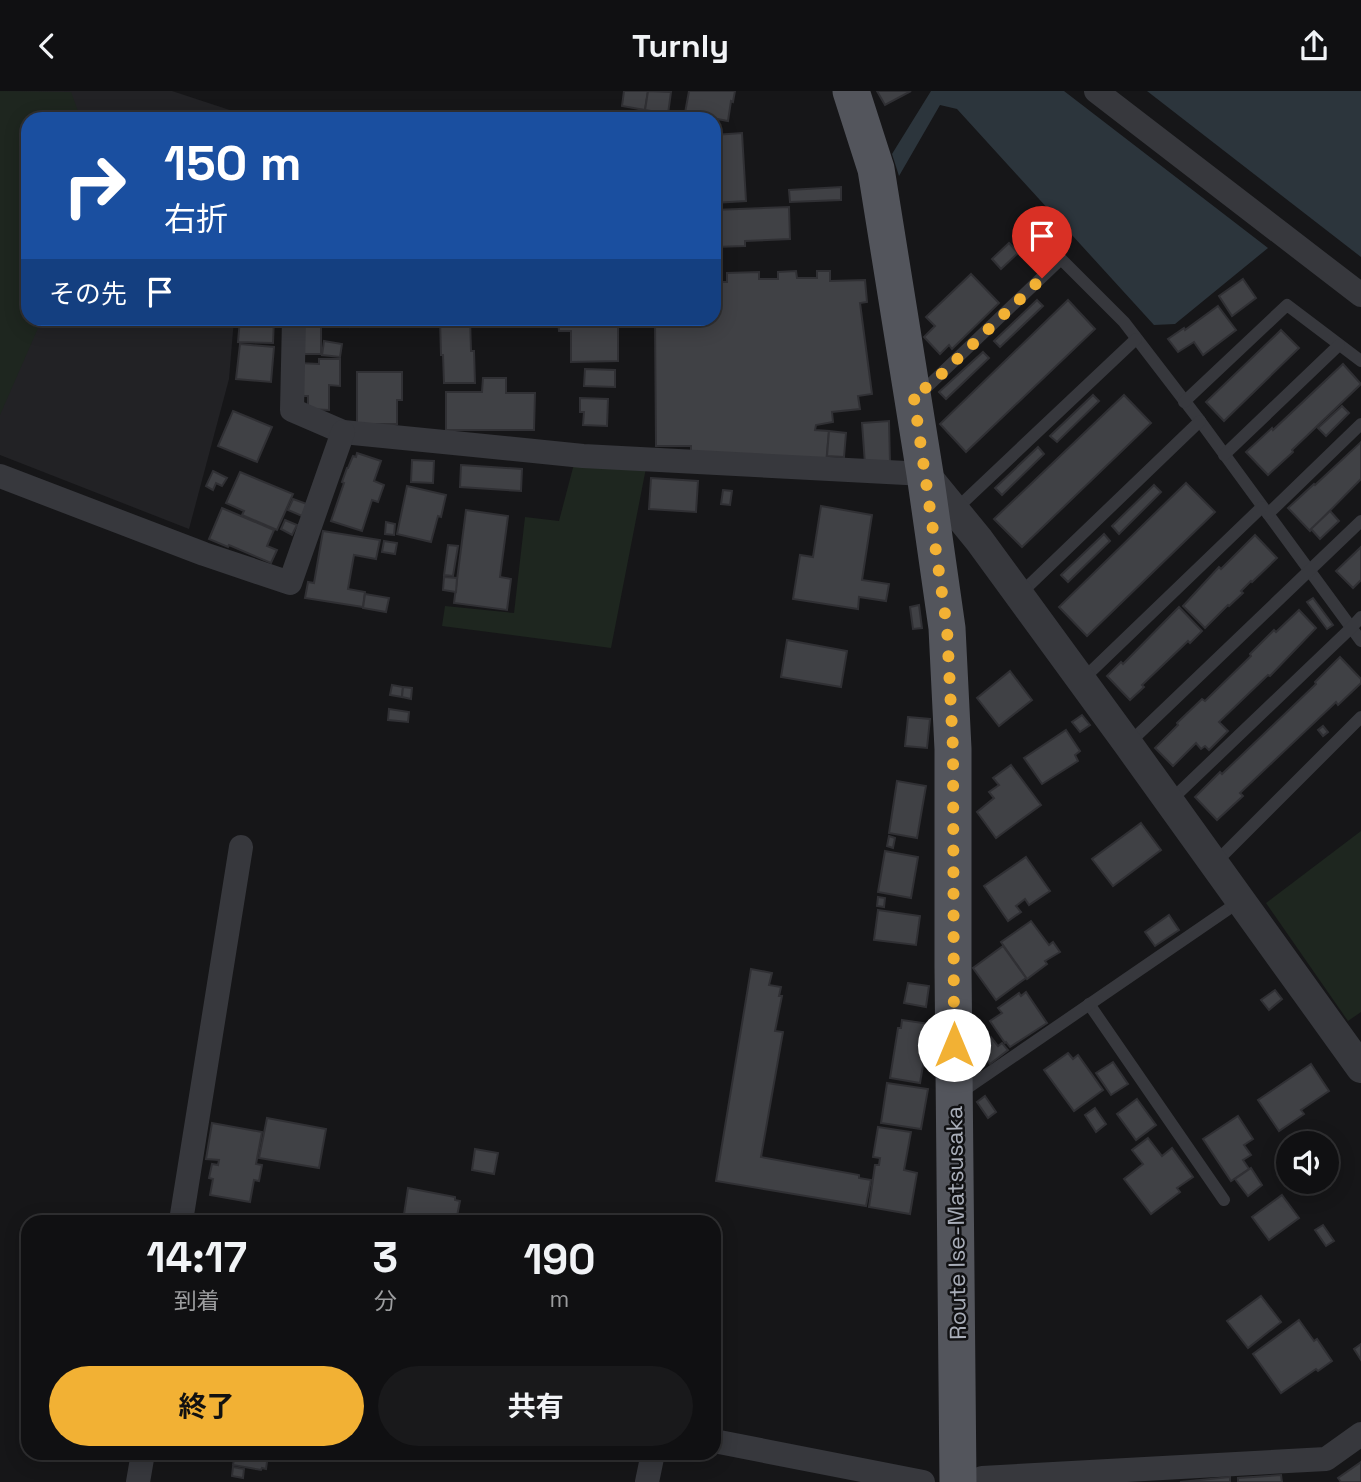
<!DOCTYPE html>
<html lang="ja">
<meta charset="utf-8">
<style>
body{margin:0;font-family:"Space Grotesk","Noto Sans JP",sans-serif;background:#19191b;color:#f1f3f6;height:100vh;display:flex;flex-direction:column;font-size:26px;white-space:nowrap}
*{box-sizing:border-box;margin:0}
p{font-size:23px;color:#9c9d9f}
.icon{flex:none;width:38px;height:38px;fill:none;stroke:currentColor;stroke-width:2;stroke-linecap:round;stroke-linejoin:round}
.map{position:relative;flex:1;overflow:hidden}
.side{position:absolute;left:21px;top:1124px;width:700px;height:245px;display:flex;flex-direction:column;background:#101012;border-radius:21px;box-shadow:0 4px 18px #0003,0 0 0 2px #303032}
.side>*{flex:none}
.banner{position:absolute;left:21px;top:21px;width:700px;height:214px;border-radius:21px;box-shadow:0 4px 18px #0003,0 0 0 2px #303032;background:#1a4fa0;color:#fff;overflow:hidden}
.controls{position:absolute;left:1276px;top:1040px;display:grid;gap:14px}
.controls a{display:grid;place-items:center;width:63px;height:63px;border-radius:50%;background:#101012;box-shadow:0 4px 18px #0003,0 0 0 2px #303032;font-size:35px}
.pin{position:absolute;display:grid;place-items:center;width:60px;height:60px;color:#fff;margin:-72px -30px;border-radius:50% 50% 50% 0;rotate:-45deg;box-shadow:0 0 7px #0007}
.pin .icon{rotate:45deg}
.me{position:absolute;width:77px;margin:-38px;rotate:0deg;stroke-linejoin:round;filter:drop-shadow(0 0 5px #0008)}
.turn{display:flex;align-items:center;gap:24px;height:147px;padding:0 28px;font-size:32px}
.turn .icon{width:91px;height:91px;stroke-width:2.5}
.turn b{display:block;font-size:49px;line-height:60px}
.then{display:flex;align-items:center;height:66px;padding:0 28px;background:#0003;gap:14px;font-size:26px}
.eta{display:flex;justify-content:space-evenly;align-items:center;height:119px;text-align:center}
.eta b{font-size:42px;font-weight:700;line-height:49px}
.action{display:flex;gap:14px;margin-top:auto;padding:14px 28px}
.action a{flex:1;height:80px;border-radius:42px;background:#f2b134;color:#111;font-size:28px;font-weight:700;line-height:80px;text-align:center}
.action a+a{background:#19191b;color:#f1f3f6}
header{display:flex;justify-content:space-between;align-items:center;height:91px;padding:0 28px;background:#101012;font-size:32px;font-weight:700}
.map>svg:first-child{display:block}
.built{fill:#222225}
.green{fill:#1e261f}
.water{fill:#2c353c}
.building{fill:#404145;stroke:#303034;stroke-width:2}
.lines{fill:none;stroke-linecap:round;stroke-linejoin:round}
.service{stroke:#37383d;stroke-width:12}
.minor{stroke:#37383d;stroke-width:24}
.tertiary{stroke:#37383d;stroke-width:30}
.primary{stroke:#53555c;stroke-width:37}
.route{stroke:#f2b134;stroke-width:12;stroke-dasharray:0 21.6}
.labels{text-anchor:middle;dominant-baseline:central;stroke-width:5;stroke-linejoin:round;paint-order:stroke}
.street-label{font-size:23px;fill:#a8adb8;stroke:#111113}
</style>
<header><svg class="icon" aria-label="back" viewBox="0 0 24 24"><path d="M15 5l-7 7 7 7"/></svg>Turnly<svg class="icon" aria-label="share" viewBox="0 0 24 24"><path d="M12 15V3M7 8l5-5 5 5M5 13v7h14v-7"/></svg></header>
<div class="map">
<svg width="1361" height="1391" viewBox="0 0 1361 1391">
<rect width="100%" height="100%" fill="#161618"/>
<!-- built -->
<path class="built" d="M0,0h172l76,25v3h-220v200h206l-5,60 -40,150 -189,-74z"/>
<!-- green -->
<g class="green">
<path d="M0,0l71,1 10,27h-53v200h14l-42,96z"/>
<path d="M574,373l72,4 -35,180 -169,-22 3,-20 69,7 11,-96 34,4z"/>
<path d="M1361,740v181l-13,9 -82,-118z"/>
</g>
<!-- water -->
<g class="water">
<path d="M931,0h133l204,157 -93,76 -21,1 -197,-216 -17,-4 -41,71 -7,-22z"/>
<path d="M1147,0h214v166z"/>
</g>
<!-- building -->
<g class="building">
<path d="M624,0h24l-3,19 -23,-4z"/>
<path d="M648,0l23,1 -3,22 -23,-4z"/>
<path d="M689,0h46l-2,11 -2,-1 -3,20 -43,-8z"/>
<path d="M877,0h34l-26,14z"/>
<path d="M742,42l4,68 -32,2v-68z"/>
<path d="M841,96v13l-51,2 -1,-12z"/>
<path d="M789,116l1,32 -45,2v5l-31,1v-37z"/>
<path d="M1009,152l9,10 -17,16 -9,-10z"/>
<path d="M796,180l1,7h20v-7h13v10l35,-1 2,22 -7,1 12,91 -14,2 2,13 -28,3 1,10 -17,3 -1,5 14,1 -3,33 -135,-10v-8h-35l-1,-127h59v-37h13v-9l32,-1v7h19v-7z"/>
<path d="M971,183l28,29 -47,46 -3,-4 -9,9 -16,-17 11,-11 -9,-9z"/>
<path d="M1243,188l13,19 -24,18 -13,-20z"/>
<path d="M1037,209l6,6 -43,41 -6,-6z"/>
<path d="M1068,209l27,29 -129,123 -26,-28z"/>
<path d="M1218,215l18,24 -33,25 -9,-13 -16,10 -10,-13 16,-11 1,2z"/>
<path d="M240,228h34l-1,24 -35,-1z"/>
<path d="M339,228h11l-1,8 -11,-2z"/>
<path d="M440,228h30l1,32h3l1,32h-31l-1,-28h-2z"/>
<path d="M554,228h64v42l-47,1v-31h-12l-1,-11h-4z"/>
<rect x="299" y="232" width="22" height="31"/>
<path d="M1281,239l18,18 -75,73 -18,-19z"/>
<path d="M324,250l18,3 -2,13 -18,-2z"/>
<path d="M240,253l34,3 -3,35 -35,-3z"/>
<path d="M983,261l6,6 -43,41 -7,-7z"/>
<path d="M319,268h21v27l-11,-1v25l-21,-1v-13h-10l1,-33 20,1z"/>
<path d="M1343,273l18,20 -69,66 1,2 -25,23 -22,-23 26,-24 1,2z"/>
<path d="M585,278l30,1v17l-31,-1z"/>
<path d="M357,281h45v28h-5v24h-40z"/>
<path d="M483,287h23v15h29l-1,37h-88v-38h36z"/>
<path d="M1093,304l6,6 -42,41 -7,-6z"/>
<path d="M1124,304l27,28 -129,124 -28,-28z"/>
<path d="M580,307l28,1 -1,27 -24,-1 1,-13h-4z"/>
<path d="M1342,315l7,7 -23,23 -8,-8z"/>
<path d="M233,320l39,16 -15,35 -39,-16z"/>
<path d="M889,330l1,42 -25,1 -3,-41z"/>
<path d="M829,340l17,2 -2,24 -17,-1z"/>
<path d="M1361,351v37l-51,52 -22,-23 26,-24 1,1z"/>
<path d="M1038,356l6,7 -42,41 -7,-7z"/>
<path d="M357,362l24,8 -7,20 10,4 -6,17 -6,-2 -10,31 -31,-10 13,-38 -2,-1 5,-14h1l5,-12 3,1z"/>
<path d="M412,369l22,1 -1,22 -22,-1z"/>
<path d="M461,374l61,4 -1,22 -61,-4z"/>
<path d="M213,380l14,7 -5,8 -6,-3 -3,7 -7,-4z"/>
<path d="M240,381l53,22 -16,36 -35,-15 2,-4 -18,-8z"/>
<path d="M651,387l47,3 -2,31 -47,-3z"/>
<path d="M1186,392l29,29 -128,124 -28,-29z"/>
<path d="M1154,394l7,7 -42,42 -7,-8z"/>
<path d="M407,395l39,9 -5,22 -3,-1 -7,26 -34,-8z"/>
<path d="M723,399l9,1 -2,14 -9,-1z"/>
<path d="M293,408l14,5 -5,12 -14,-6z"/>
<path d="M821,415l51,9 -10,65 27,4 -3,17 -27,-4 -1,12 -65,-10 7,-44 13,2z"/>
<path d="M222,417l52,22 -7,16 10,4 -6,13 -42,-18 -1,2 -19,-8z"/>
<path d="M466,419l42,6 -8,61 11,2 -4,31 -53,-7z"/>
<path d="M1330,420l9,10 -19,18 -9,-10z"/>
<path d="M285,429l12,5 -5,10 -11,-6z"/>
<path d="M386,431l9,2 -1,11 -9,-1z"/>
<path d="M323,440l57,9 -4,19 -22,-4 -6,34 17,3 -2,15 -58,-9 3,-16 6,1z"/>
<path d="M1104,443l6,7 -42,41 -7,-7z"/>
<path d="M1255,444l22,23 -25,24 -1,-1 -10,10 2,2 -14,13 -1,-1 -23,23 -22,-22 36,-39 2,2z"/>
<path d="M384,450l13,2 -2,11 -13,-2z"/>
<path d="M448,454l10,1 -5,30 -9,-1z"/>
<path d="M1361,456v33l-8,8 -17,-17z"/>
<path d="M444,486l13,1 -1,14 -13,-2z"/>
<path d="M365,503l24,4 -3,14 -23,-4z"/>
<path d="M1313,507l20,27 -6,4 -20,-27z"/>
<path d="M919,514l3,23 -9,1 -3,-22z"/>
<path d="M1179,516l23,24 -12,12 -2,-2 -46,44 2,2 -14,13 -23,-24 14,-14 2,2z"/>
<path d="M1299,519l17,18 -46,48 -2,-1 -49,47 9,9 -19,19 -4,-4 -4,3 -5,-6 -23,23 -18,-18 23,-23 -1,-2 25,-24 3,2 46,-45 -1,-2 24,-24 2,2z"/>
<path d="M787,549l60,11 -6,36 -60,-10z"/>
<path d="M1340,566l21,22v4l-23,22 -2,-3 -96,91 3,3 -26,24 -22,-23 25,-25 2,2 94,-90 -1,-2z"/>
<path d="M1010,580l22,29 -33,26 -22,-28z"/>
<path d="M392,594l11,2 -1,10 -12,-2z"/>
<path d="M403,596l9,1 -1,11 -9,-2z"/>
<path d="M389,618l20,3 -1,10 -20,-2z"/>
<path d="M1082,624l8,10 -10,7 -8,-10z"/>
<path d="M908,626l22,2 -3,29 -22,-2z"/>
<path d="M1323,635l5,6 -5,4 -5,-6z"/>
<path d="M1066,639l14,21 -5,4 3,6 -36,23 -18,-26z"/>
<path d="M1011,674l30,40 -45,33 -19,-26 17,-14 -5,-6 10,-7 -6,-7z"/>
<path d="M897,690l29,5 -9,52 -28,-5z"/>
<path d="M1141,732l20,27 -48,36 -21,-27z"/>
<path d="M889,745l6,2 -2,10 -6,-2z"/>
<path d="M885,760l33,6 -7,41 -33,-6z"/>
<path d="M1026,766l24,34 -21,14 -4,-6 -9,7 5,6 -13,9 -24,-35z"/>
<path d="M878,806l7,1 -1,9 -7,-1z"/>
<path d="M878,819l42,6 -4,29 -42,-5z"/>
<path d="M1169,824l10,15 -24,16 -10,-14z"/>
<path d="M1031,830l18,24 4,-3 7,10 -15,9 2,3 -20,15 -26,-37z"/>
<path d="M1003,855l23,32 -30,22 -23,-32z"/>
<path d="M751,878l21,4 -3,12 12,2 -2,9h3l-7,35 8,1 -22,125 98,18v3l12,2 -5,26 -150,-25z"/>
<path d="M908,892l21,3 -3,21 -22,-4z"/>
<path d="M1275,899l7,9 -13,11 -8,-10z"/>
<path d="M1026,901l21,31 -37,24 -4,-5 -1,1 -15,-22 12,-8 -4,-5 21,-15 2,3z"/>
<path d="M902,929l28,4 -10,59 -30,-5 8,-50h3z"/>
<path d="M991,946l7,9 4,-3 6,7 -18,14 -13,-15z"/>
<path d="M1068,962l5,6 5,-4 25,35 -29,21 -30,-41z"/>
<path d="M1113,971l15,22 -17,11 -15,-22z"/>
<path d="M1311,973l18,27 -28,19 3,4 -25,17 -21,-31z"/>
<path d="M887,992l41,6 -7,40 -40,-6z"/>
<path d="M985,1005l11,16 -8,6 -11,-16z"/>
<path d="M1137,1008l19,26 -20,15 -19,-26z"/>
<path d="M1095,1017l11,16 -10,8 -11,-17z"/>
<path d="M1238,1025l15,23 -9,6 7,10 -8,5 6,9 -18,12 -28,-42z"/>
<path d="M267,1027l59,11 -7,39 -60,-10z"/>
<path d="M212,1032l50,9 -6,32 6,1 -3,16 -5,-1 -4,22 -40,-7 3,-16 -4,-1 3,-14 6,1 1,-5 -13,-1z"/>
<path d="M878,1036l33,5 -7,38 13,3 -7,41 -41,-7 6,-42h4l1,-7 -7,-1z"/>
<path d="M1148,1047l14,18 10,-8 21,29 -16,11 3,4 -29,22 -27,-35 19,-15 -11,-14z"/>
<path d="M475,1058l23,4 -4,21 -22,-4z"/>
<path d="M1251,1077l11,17 -14,11 -13,-17z"/>
<path d="M408,1097l47,9v3l5,1 -4,20h-53z"/>
<path d="M1282,1104l17,23 -30,22 -17,-23z"/>
<path d="M1323,1134l11,16 -8,5 -11,-16z"/>
<path d="M1261,1205l20,26 -33,26 -21,-27z"/>
<path d="M1299,1229l15,21 3,-2 15,22 -14,10 -2,-2 -35,24 -28,-39z"/>
<path d="M1361,1253v16l-7,-11z"/>
<path d="M235,1362h38v2h-5l-2,14 -4,-1 -1,2 -28,-5z"/>
<path d="M1361,1371v20h-20l-3,-4z"/>
<path d="M233,1376l11,2 -1,9 -11,-2z"/>
<path d="M1281,1384l1,7h-44v-4z"/>
<path d="M1230,1386v5h-50z"/>
</g>
<g class="lines">
<!-- service -->
<g class="service">
<path d="M917,299l10,-3 134,-128 63,63 76,99 161,220"/>
<path d="M1184,311l103,-97 74,56"/>
<path d="M1224,364l115,-110"/>
<path d="M955,419l181,-171"/>
<path d="M1268,423l93,-90"/>
<path d="M1019,504l181,-174"/>
<path d="M1081,590l181,-174"/>
<path d="M1128,653l233,-223"/>
<path d="M1169,711l182,-174 10,-11"/>
<path d="M1214,773l147,-147"/>
<path d="M1089,913l135,196"/>
<path d="M960,1002l280,-192"/>
</g>
<!-- minor -->
<g class="minor">
<path d="M1096,0l265,204"/>
<path d="M294,228l-2,91 51,22 131,13 109,11 342,18"/>
<path d="M0,385l204,78 86,29 53,-151"/>
<path d="M181,1130l60,-374"/>
<path d="M714,1350l209,41"/>
<path d="M138,1391l5,-29"/>
<path d="M647,1391l6,-29"/>
<path d="M974,1391l8,-4 344,-19 35,-25"/>
</g>
<!-- tertiary -->
<path class="tertiary" d="M925,383l54,66 149,204 233,324"/>
<!-- primary -->
<path class="primary" d="M851,0l25,78 49,305 22,154 6,121v218l5,515"/>
</g>
<g class="lines">
<!-- route -->
<path class="route" d="M954,954l-1,-296 -6,-121 -34,-237 15,-4 114,-109"/>
</g>
<g class="labels">
<!-- street labels -->
<g class="street-label">
<text transform="translate(956 1132) rotate(-91)">Route Ise-Matsusaka</text>
</g>
</g>
</svg>
<div class="controls">
<a><svg class="icon" aria-label="sound" viewBox="0 0 24 24"><path d="M4 9h4l5-4v14l-5-4H4zM17 9q2 3 0 6"/></svg></a>
</div>
<div class="pin" style="left:1042px;top:187px;background:#d93025"><svg class="icon" aria-label="arrive" viewBox="0 0 24 24"><path d="M6 21V4h12l-3 4 3 4H6"/></svg></div>
<svg class="me" style="left:954px;top:954px" viewBox="-20 -20 40 40"><circle r="19" fill="#fff"/><path d="M0-13L10 11 0 6-10 11z" fill="#f2b134"/></svg>
<div class="banner">
<div class="turn"><svg class="icon" aria-label="right" viewBox="0 0 24 24"><path d="M7 20v-9h11M14 6l5 5-5 5"/></svg><div><b>150 m</b>右折</div></div>
<div class="then">その先<svg class="icon" aria-label="arrive" viewBox="0 0 24 24"><path d="M6 21V4h12l-3 4 3 4H6"/></svg></div>
</div>
<section class="side">
<div class="eta">
<div><b>14:17</b><p>到着</p></div>
<div><b>3</b><p>分</p></div>
<div><b>190</b><p>m</p></div>
</div>
<div class="action"><a>終了</a><a>共有</a></div>
</section>
</div>
